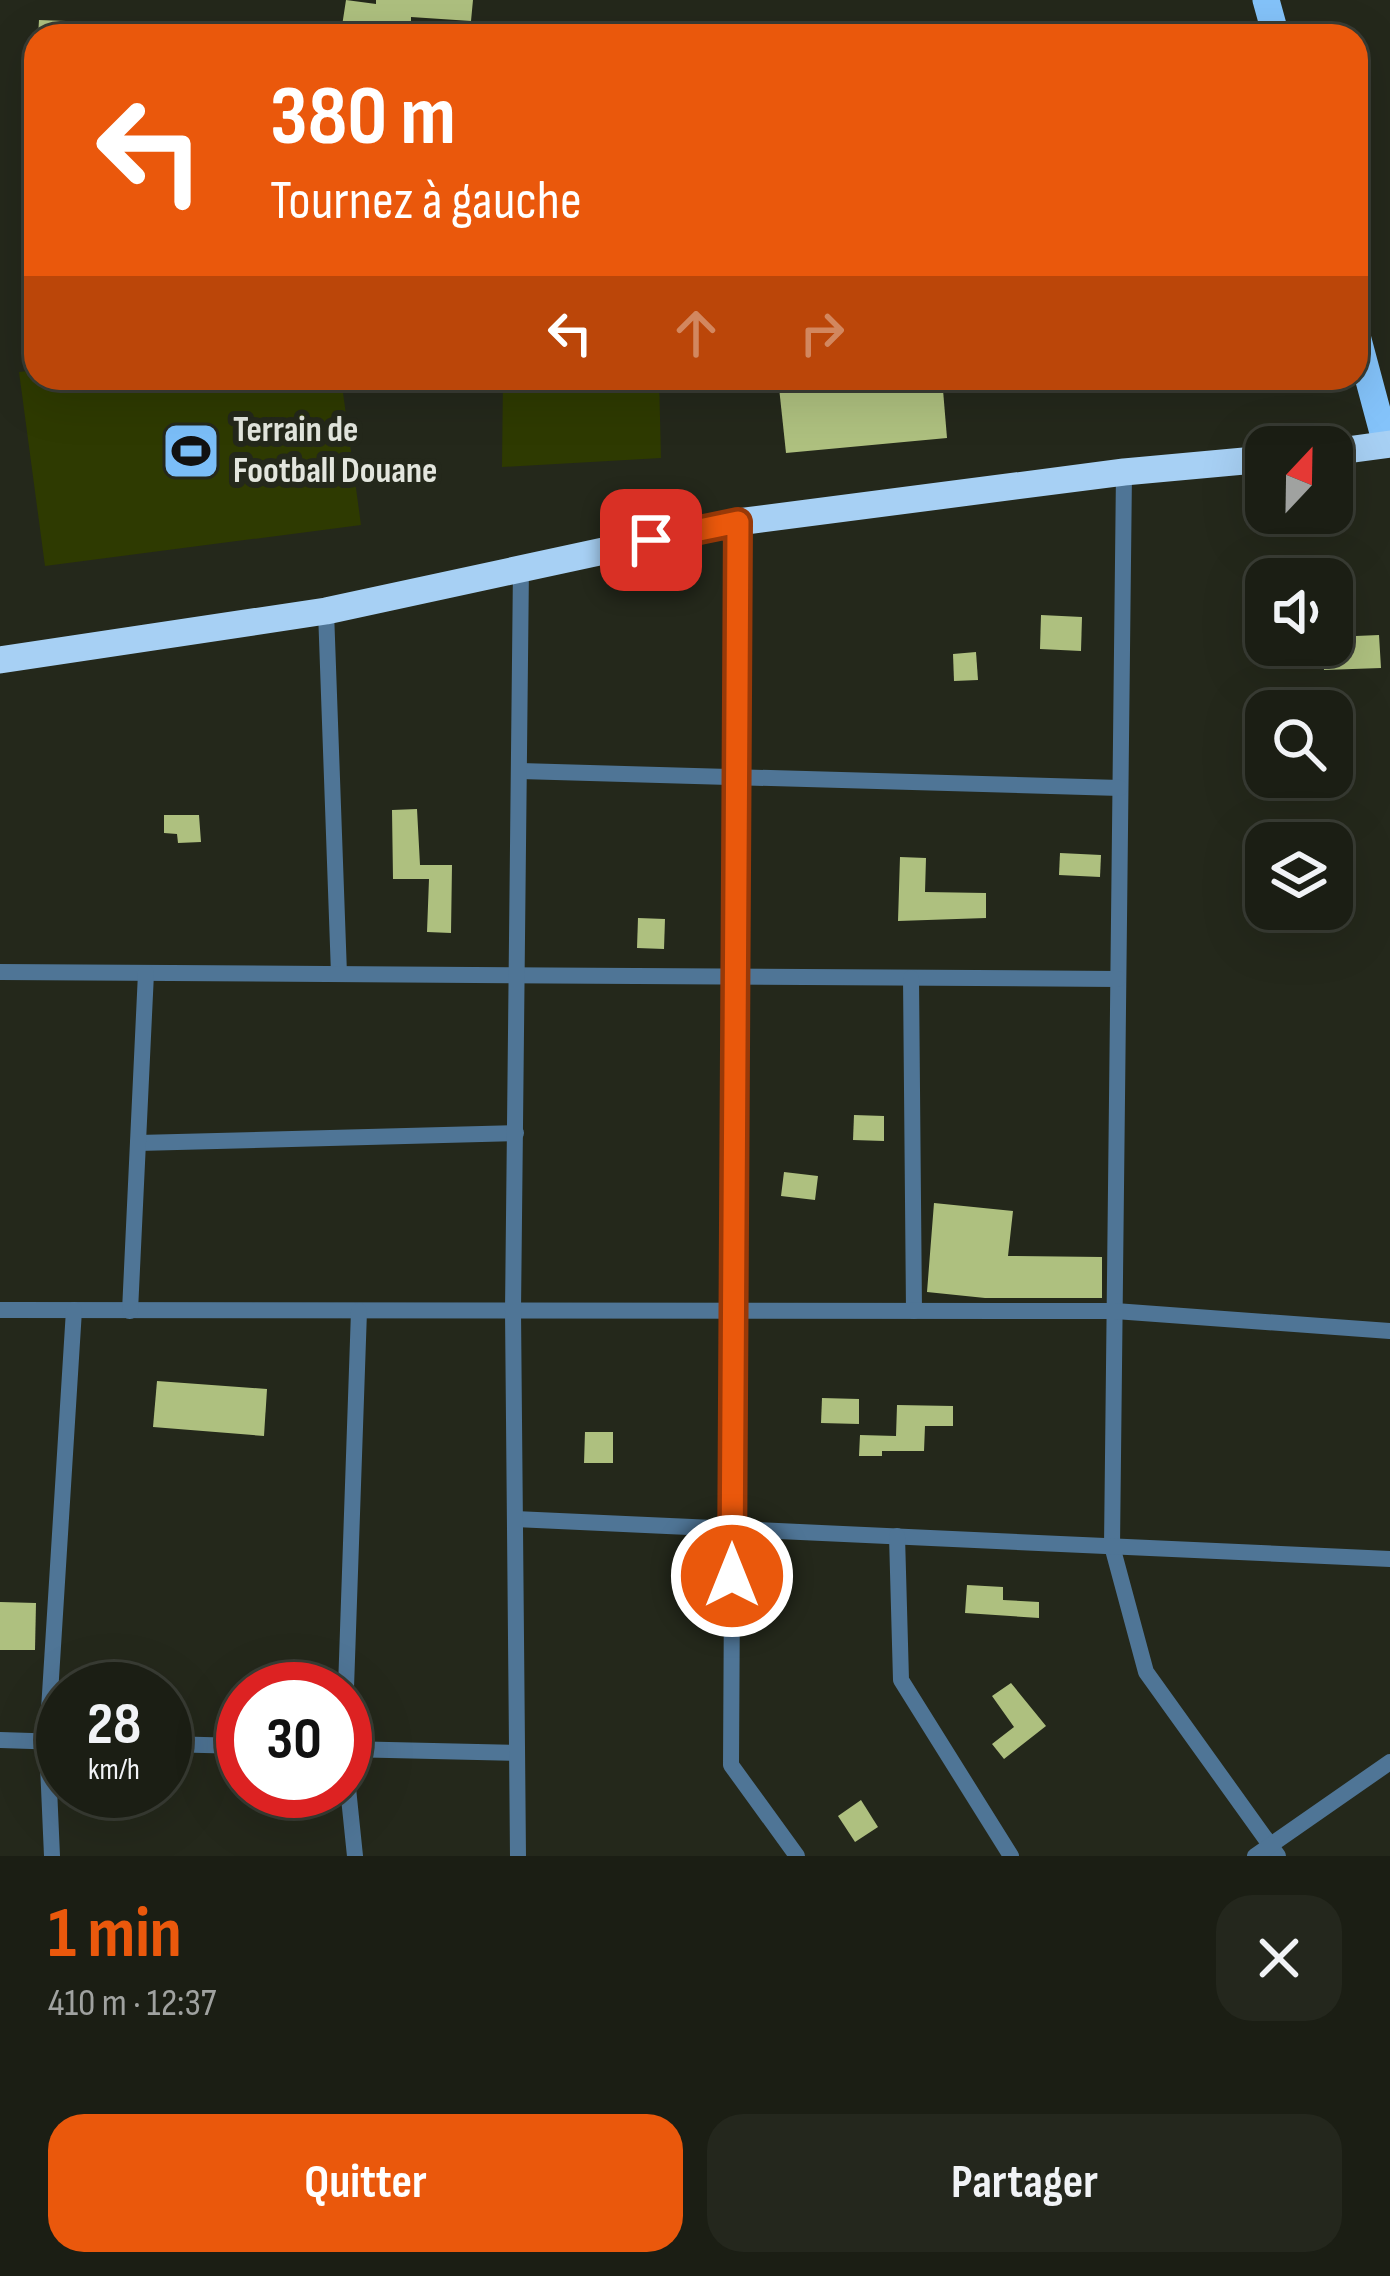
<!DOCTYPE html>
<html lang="fr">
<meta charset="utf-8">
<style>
body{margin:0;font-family:"Sofia Sans Condensed",sans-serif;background:#24271d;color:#f1f3f6;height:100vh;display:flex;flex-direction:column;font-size:45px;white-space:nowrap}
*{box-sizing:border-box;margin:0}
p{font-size:39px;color:#a0a2a0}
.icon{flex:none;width:66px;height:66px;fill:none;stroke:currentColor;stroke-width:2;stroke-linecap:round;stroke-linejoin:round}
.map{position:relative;height:1856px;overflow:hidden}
.drawer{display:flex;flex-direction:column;background:#1b1e14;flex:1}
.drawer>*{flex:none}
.guide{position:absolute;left:24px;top:24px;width:1344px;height:366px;border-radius:36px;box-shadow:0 12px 48px #0002,0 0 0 3px #393c34;background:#ea580c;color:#fff;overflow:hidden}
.needle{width:78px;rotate:22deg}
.fabs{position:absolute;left:1245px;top:426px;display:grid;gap:24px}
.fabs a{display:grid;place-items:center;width:108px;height:108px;border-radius:24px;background:#1b1e14;box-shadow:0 12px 48px #0002,0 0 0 3px #393c34;font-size:60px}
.speed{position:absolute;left:36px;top:1662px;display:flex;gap:24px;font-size:60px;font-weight:700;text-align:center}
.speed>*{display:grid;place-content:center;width:156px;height:156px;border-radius:50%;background:#1b1e14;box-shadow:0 12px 48px #0002,0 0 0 3px #393c34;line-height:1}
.speed small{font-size:30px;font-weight:400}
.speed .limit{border:18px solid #d22;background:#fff;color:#111}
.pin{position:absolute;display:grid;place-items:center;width:102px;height:102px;color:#fff;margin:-51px;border-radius:24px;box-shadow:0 6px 18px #0006}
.me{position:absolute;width:132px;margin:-66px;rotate:0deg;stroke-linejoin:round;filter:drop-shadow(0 0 9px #0008)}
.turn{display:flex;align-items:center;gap:42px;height:252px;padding:0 48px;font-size:54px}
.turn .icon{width:156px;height:156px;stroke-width:2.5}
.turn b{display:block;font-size:84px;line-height:102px}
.lanes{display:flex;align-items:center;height:114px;padding:0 48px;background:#0003;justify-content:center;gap:60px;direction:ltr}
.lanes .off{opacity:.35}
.round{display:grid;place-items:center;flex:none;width:126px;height:126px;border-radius:36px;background:#24271d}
.headline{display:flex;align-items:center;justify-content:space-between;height:204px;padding:0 48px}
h1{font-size:72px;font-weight:700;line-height:90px;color:#ea580c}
.action{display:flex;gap:24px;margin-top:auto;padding:24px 48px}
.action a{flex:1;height:138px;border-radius:36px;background:#ea580c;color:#fff;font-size:48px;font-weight:700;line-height:138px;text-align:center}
.action a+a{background:#24271d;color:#f1f3f6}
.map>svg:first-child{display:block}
.green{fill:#2e3a01}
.building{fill:#aec07f}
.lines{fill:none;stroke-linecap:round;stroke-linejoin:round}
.minor{stroke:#4f7596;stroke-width:16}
.primary{stroke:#84c3fa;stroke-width:27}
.trunk{stroke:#a7d0f4;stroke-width:27}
.route-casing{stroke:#983908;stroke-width:30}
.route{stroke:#ea580c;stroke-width:21}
.labels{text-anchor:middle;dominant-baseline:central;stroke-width:12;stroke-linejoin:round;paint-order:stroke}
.poi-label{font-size:36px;font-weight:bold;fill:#e3e6de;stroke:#24281b;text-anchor:start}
</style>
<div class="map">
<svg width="1390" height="1856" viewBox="0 0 1390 1856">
<rect width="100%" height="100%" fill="#24281b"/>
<!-- green -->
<g class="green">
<path d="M36,370v8h305l20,147 -316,41 -26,-194z"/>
<path d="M503,378h156l2,80 -159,9z"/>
</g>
<!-- building -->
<g class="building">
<path d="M346,0l30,4v-4h97l-2,21 -60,-4v19h-22v-4l-47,-6z"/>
<path d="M39,20l54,2v14h-55z"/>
<path d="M778,378h164l5,60 -161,15z"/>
<path d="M1041,615l41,2 -1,34 -41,-2z"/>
<path d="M1379,635l2,33 -57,2 -2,-25h10v-8z"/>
<path d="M976,652l2,28 -24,1 -1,-27z"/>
<path d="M417,809l3,56h32l-1,68 -24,-1 2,-53h-36l-1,-69z"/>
<path d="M164,815h35l2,27 -23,1 -1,-9 -13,-1z"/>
<path d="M1060,853l41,2 -1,22 -41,-2z"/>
<path d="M900,857l26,1 -1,34 61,1v25l-88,3z"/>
<path d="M638,918l27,1 -1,30 -27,-1z"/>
<path d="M854,1115l30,1v25l-31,-1z"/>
<path d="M784,1172l34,4 -3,24 -34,-4z"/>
<path d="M934,1203l79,8 -5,45 94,1v41h-117l-58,-6z"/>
<path d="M157,1381l110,8 -3,47 -111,-9z"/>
<path d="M822,1398l37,1v25l-38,-1z"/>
<path d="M897,1405l56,1v20h-28l-1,25h-42v5h-23l1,-21 36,1z"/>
<path d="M585,1432h28v31h-29z"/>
<path d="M753,1574l31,1 -1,26 -31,-1z"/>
<path d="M967,1585l36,2v13l36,2v16l-74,-5z"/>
<path d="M0,1602l36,1 -1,47h-35z"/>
<path d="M1011,1683l35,43 -42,33 -12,-15 22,-17 -22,-31z"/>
<path d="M861,1800l17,27 -23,15 -17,-26z"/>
</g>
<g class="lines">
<!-- minor -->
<g class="minor">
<path d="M1124,472l-12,1074 34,126 132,184"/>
<path d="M738,522l-7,1243 66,91"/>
<path d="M326,611l13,363"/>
<path d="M520,771l600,17"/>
<path d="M0,972l1118,7"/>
<path d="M911,978l3,333"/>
<path d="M138,1143l378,-10"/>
<path d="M0,1310l1115,1 275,20"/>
<path d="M130,1311l16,-338"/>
<path d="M515,1519l875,40"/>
<path d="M897,1536l4,144 110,176"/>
<path d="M345,1717l14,-406"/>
<path d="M0,1740l63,2"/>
<path d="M165,1744l78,2"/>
<path d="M345,1749l171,4"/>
<path d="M345,1759l10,97"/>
<path d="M52,1856l-5,-114 27,-432"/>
<path d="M518,1856l-5,-545 8,-744"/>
<path d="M1255,1856l135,-94"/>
</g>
<!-- primary -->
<g class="primary">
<path d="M1266,0l10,36"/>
<path d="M1356,332l30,112"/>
</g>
<!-- trunk -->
<g class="trunk">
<path d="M1332,452l58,-8"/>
<path d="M0,660l326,-49 412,-89 386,-50 142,-13"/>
</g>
</g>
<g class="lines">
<defs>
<path id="route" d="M651,540l87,-18 -6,1054"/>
</defs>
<!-- route casing -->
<use href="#route" class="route-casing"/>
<!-- route -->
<use href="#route" class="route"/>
</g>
<!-- icons -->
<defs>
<symbol id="stadium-square" viewBox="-11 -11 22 22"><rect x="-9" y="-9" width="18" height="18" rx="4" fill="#7bbef8" stroke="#24281b"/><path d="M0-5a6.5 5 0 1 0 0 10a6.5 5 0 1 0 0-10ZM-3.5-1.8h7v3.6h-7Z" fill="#111"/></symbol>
</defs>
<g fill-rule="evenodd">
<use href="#stadium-square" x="158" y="418" width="66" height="66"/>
</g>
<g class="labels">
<!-- poi labels -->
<g class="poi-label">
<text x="233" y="430">Terrain de<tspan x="233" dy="41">Football Douane</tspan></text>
</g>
</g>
</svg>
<div class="fabs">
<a><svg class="needle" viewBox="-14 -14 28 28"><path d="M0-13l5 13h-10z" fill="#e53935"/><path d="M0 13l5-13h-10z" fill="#a0a2a0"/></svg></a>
<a><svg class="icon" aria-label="sound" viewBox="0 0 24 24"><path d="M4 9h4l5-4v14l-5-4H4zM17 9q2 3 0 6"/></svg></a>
<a><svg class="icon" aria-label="search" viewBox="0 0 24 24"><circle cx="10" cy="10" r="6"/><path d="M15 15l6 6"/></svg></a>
<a><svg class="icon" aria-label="layers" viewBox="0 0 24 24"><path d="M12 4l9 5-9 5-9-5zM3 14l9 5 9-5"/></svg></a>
</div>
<div class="speed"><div>28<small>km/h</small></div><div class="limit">30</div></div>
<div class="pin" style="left:651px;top:540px;background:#d93025"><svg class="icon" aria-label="arrive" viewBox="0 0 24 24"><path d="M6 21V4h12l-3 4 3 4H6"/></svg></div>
<svg class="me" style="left:732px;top:1576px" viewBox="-20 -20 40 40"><circle r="17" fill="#ea580c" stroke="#fff" stroke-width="3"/><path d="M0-11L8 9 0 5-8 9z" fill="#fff"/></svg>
<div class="guide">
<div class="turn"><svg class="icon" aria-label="left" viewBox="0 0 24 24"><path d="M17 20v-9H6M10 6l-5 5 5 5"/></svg><div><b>380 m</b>Tournez à gauche</div></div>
<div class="lanes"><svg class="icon" aria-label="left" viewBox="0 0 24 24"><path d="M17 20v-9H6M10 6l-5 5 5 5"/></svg><svg class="icon off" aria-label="ahead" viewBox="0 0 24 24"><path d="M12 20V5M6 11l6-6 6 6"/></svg><svg class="icon off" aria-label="right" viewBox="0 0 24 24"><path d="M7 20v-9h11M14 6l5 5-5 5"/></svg></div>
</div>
</div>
<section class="drawer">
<div class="headline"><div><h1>1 min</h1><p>410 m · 12:37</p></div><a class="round"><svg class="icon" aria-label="close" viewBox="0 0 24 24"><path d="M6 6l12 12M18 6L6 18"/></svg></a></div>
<div class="action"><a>Quitter</a><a>Partager</a></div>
</section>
